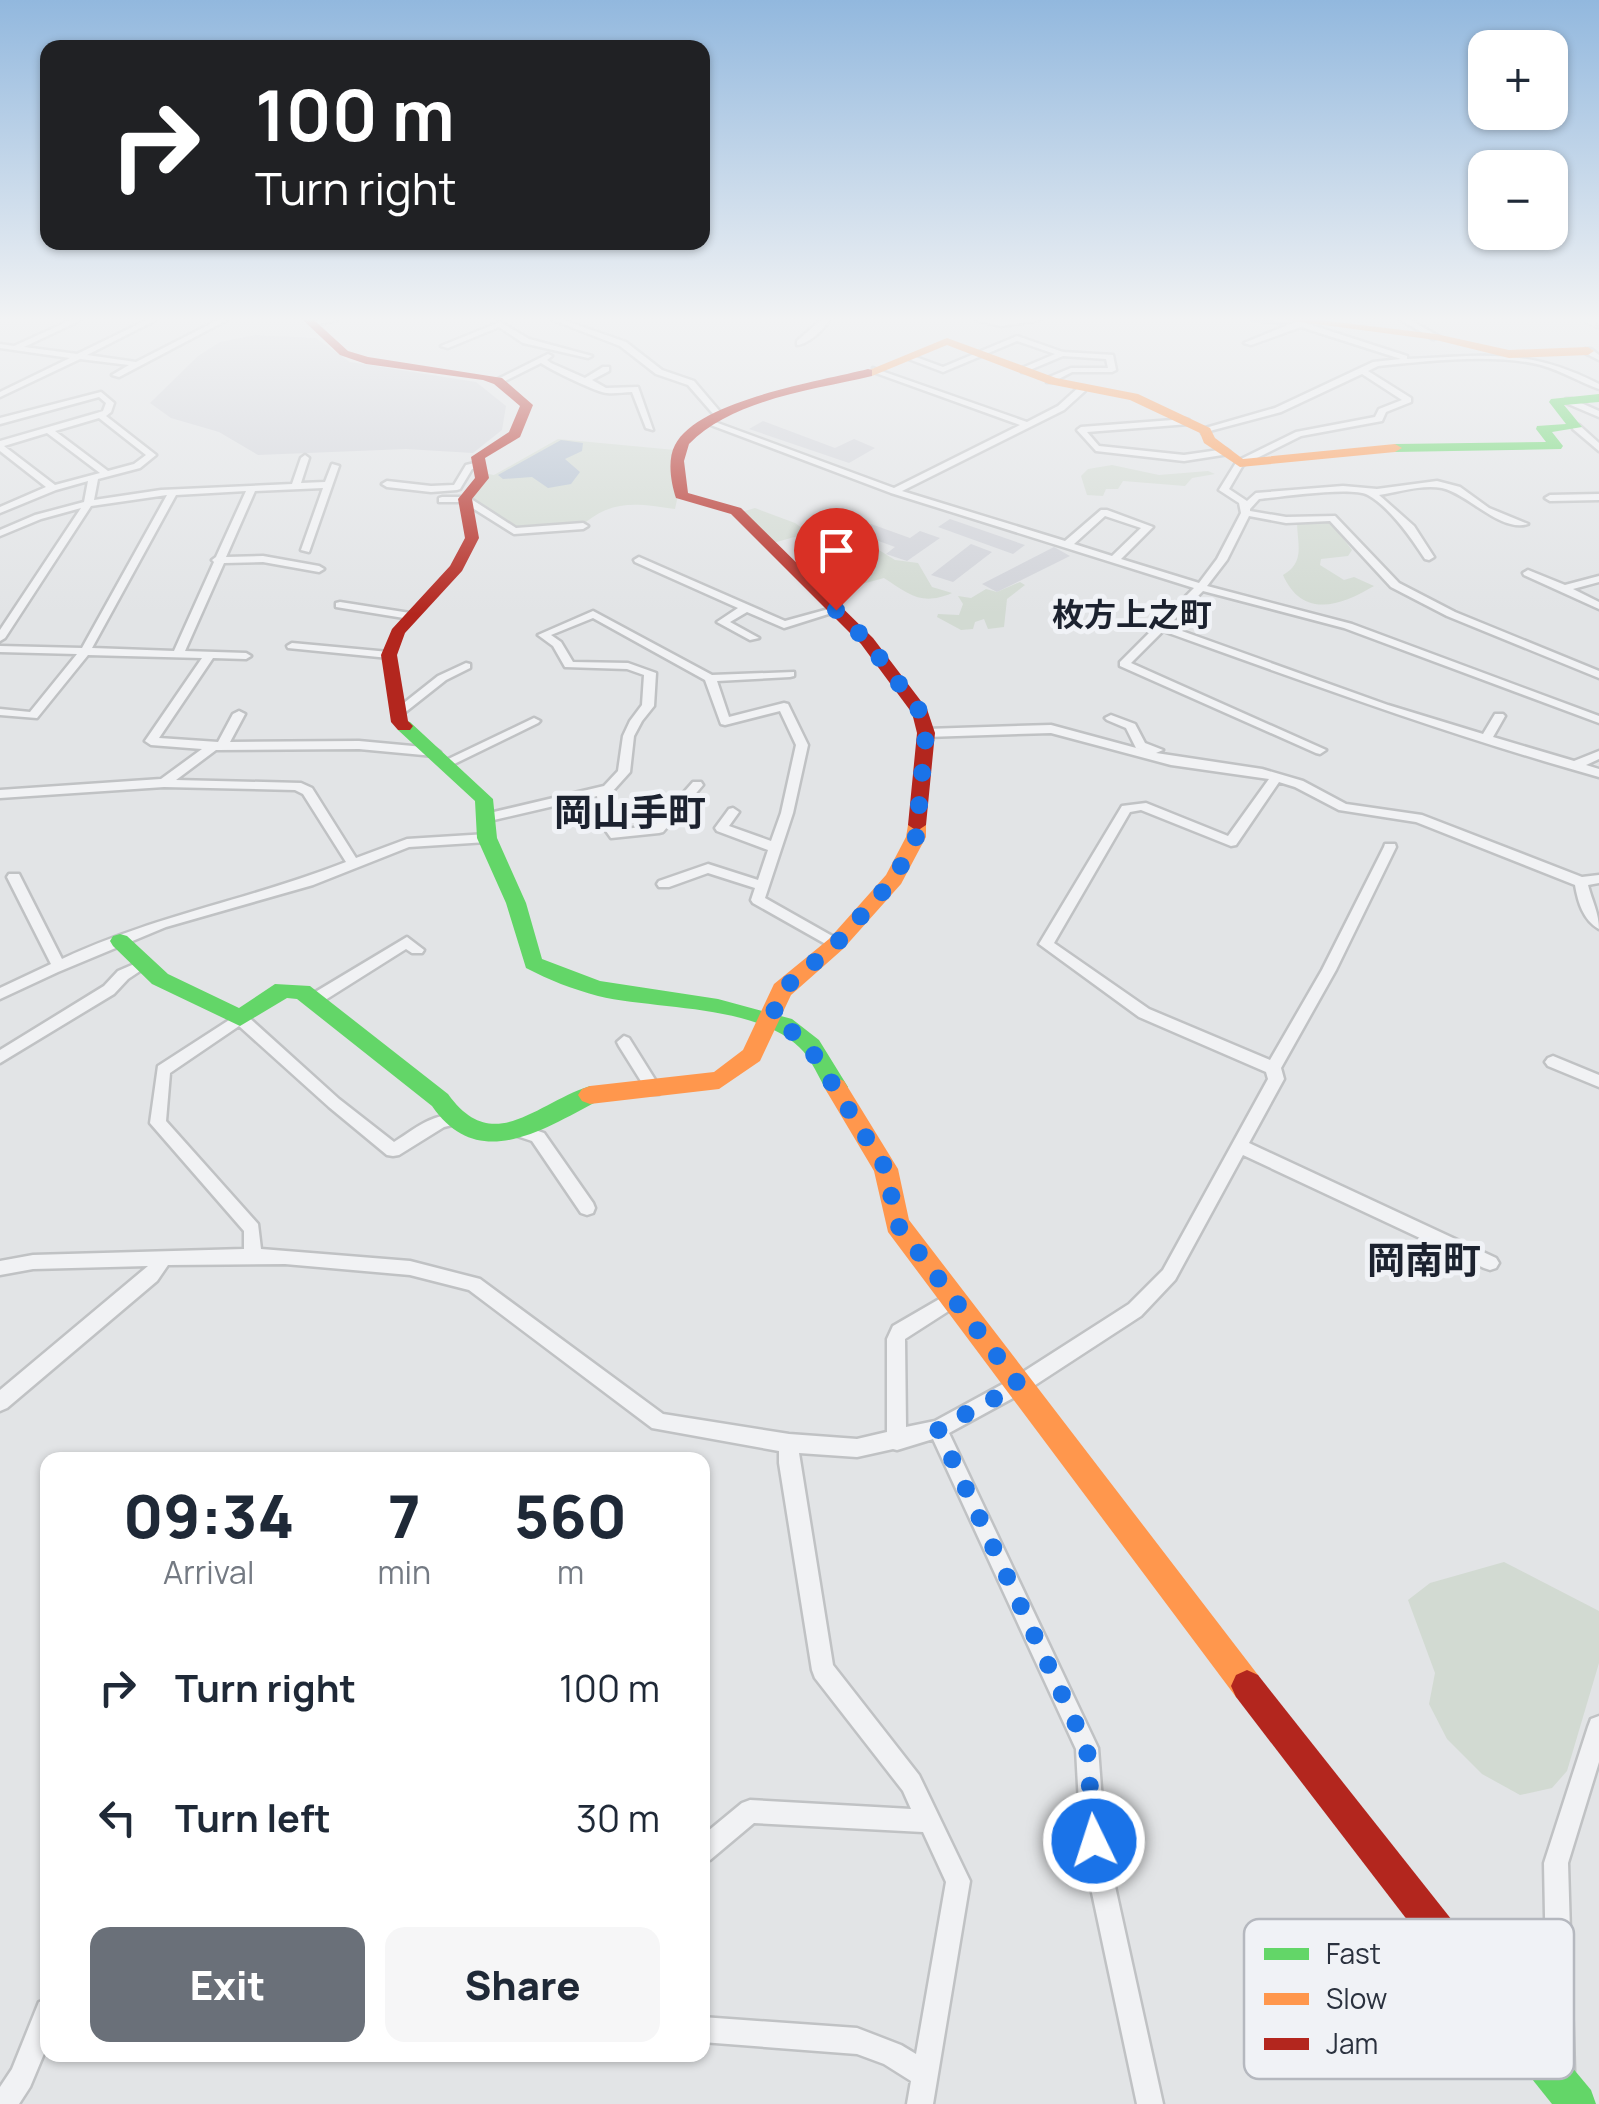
<!DOCTYPE html>
<meta charset="utf-8">
<style>
body{margin:0;font-family:Manrope,"Noto Sans JP",sans-serif;background:#f6f6f7;color:#1f2937;height:100vh;display:flex;flex-direction:column;font-size:38px;white-space:nowrap}
*{box-sizing:border-box;margin:0}
p{font-size:32px;color:#747a83}
.icon{flex:none;width:55px;height:55px;fill:none;stroke:currentColor;stroke-width:2;stroke-linecap:round;stroke-linejoin:round}
.map{position:relative;flex:1;overflow:hidden}
.drawer{position:absolute;left:40px;top:1452px;width:670px;height:610px;display:flex;flex-direction:column;background:#fff;border-radius:20px;box-shadow:0 2px 8px #0004}
.drawer>*{flex:none}
.guide{position:absolute;left:40px;top:40px;width:670px;height:210px;border-radius:20px;box-shadow:0 2px 8px #0004;background:#202124;color:#fff;overflow:hidden}
.buttons{position:absolute;left:1468px;top:30px;display:grid;gap:20px}
.buttons a{display:grid;place-items:center;width:100px;height:100px;border-radius:20px;background:#fff;box-shadow:0 2px 8px #0004;font-size:50px}
.pin{position:absolute;display:grid;place-items:center;width:85px;height:85px;color:#fff;margin:-102px -42px;border-radius:50% 50% 50% 0;rotate:-45deg;box-shadow:0 0 10px #0007}
.pin .icon{rotate:45deg}
.me{position:absolute;width:110px;margin:-55px;rotate:356deg;stroke-linejoin:round;filter:drop-shadow(0 0 8px #0008)}
.turn{display:flex;align-items:center;gap:35px;height:210px;padding:0 50px;font-size:45px}
.turn .icon{width:130px;height:130px;stroke-width:2.5}
.turn b{display:block;font-size:70px;line-height:85px}
.eta{display:flex;justify-content:space-evenly;align-items:center;height:170px;text-align:center}
.eta b{font-size:60px;font-weight:800;line-height:70px}
.cta{display:flex;gap:20px;margin-top:auto;padding:20px 50px}
.cta a{flex:1;height:115px;border-radius:20px;background:#6a7079;color:#fff;font-size:40px;font-weight:800;line-height:115px;text-align:center}
.cta a+a{background:#f6f6f7;color:#1f2937}
ul{padding:0;list-style:none}
li{display:flex;align-items:center;gap:30px;height:130px;padding:0 50px}
li div{flex:1}
li b{display:block;font-size:38px}
li em{font-style:normal}
.map>svg:first-child{display:block}
.built{fill:#d1d3d9}
.green{fill:#d2dad2}
.water{fill:#b2bfcf}
.lines{fill:none;stroke-linecap:round;stroke-linejoin:round}
.stream{stroke:#b2bfcf;stroke-width:4}
.street-casing{stroke:#c0c2c4;stroke-width:5}
.street{fill:#f1f2f4;fill-rule:evenodd}
.fast{fill:#63d668;fill-rule:evenodd}
.slow{fill:#ff974d;fill-rule:evenodd}
.jam{fill:#b3261e;fill-rule:evenodd}
.rail-casing{stroke:#cbccce;stroke-width:6}
.rail{stroke:#f0f2f6;stroke-width:4;stroke-dasharray:10;stroke-linecap:butt}
.route{stroke:#1a73e8;stroke-width:18;stroke-dasharray:0 32.4}
.labels{text-anchor:middle;dominant-baseline:central;stroke-width:10;stroke-linejoin:round;paint-order:stroke}
.far-neighbourhood-label{font-size:32px;font-weight:bold;fill:#1c222f;stroke:#f0f2f6}
.neighbourhood-label{font-size:38px;font-weight:bold;fill:#1c222f;stroke:#f0f2f6}
.key{fill:#f0f2f6;stroke:#b5b8bf;stroke-width:2.5}
.key-label{font-size:28px;fill:#2a313e}
</style>
<div class="map">
<svg width="1599" height="2104" viewBox="0 0 1599 2104">
<rect width="100%" height="100%" fill="#e2e4e6"/>
<!-- built -->
<g class="built">
<path d="M255,335l61,3 34,24 126,20 30,24 -4,24 -29,23 -67,-4 -148,6 -39,-23 -48,-14 -21,-15 48,-47 22,-14z"/>
<path d="M763,421l72,27 19,-9 21,9 -26,15 -100,-34z"/>
<path d="M950,519l75,26 -12,9 -75,-27z"/>
<path d="M871,524l39,14 10,-7 20,7 -33,23 -21,-7 9,-7 -33,-12 4,-3 -4,-2z"/>
<path d="M971,544l21,8 -39,30 -22,-7z"/>
<path d="M1054,547l16,9 -73,36 -15,-8z"/>
</g>
<!-- green -->
<g class="green">
<path d="M558,439l117,11 3,45 -3,14c-36,-5 -60,-10 -89,13l-70,6 -43,-30 15,-24 6,1z"/>
<path d="M1112,465l47,10 49,-4 7,3 -23,4 -7,8 -62,-5 -5,8h-12l-3,7 -16,-1 -6,-19 7,-7z"/>
<path d="M755,508l40,15 14,10 -36,10 -35,-30z"/>
<path d="M825,516l26,2 5,18 39,24 23,3 14,24 20,6c-30,13 -42,2 -68,-15l-55,15 -13,-13 49,-15 -60,-41z"/>
<path d="M1328,519l24,31 -4,6 -27,3 -1,6 24,15 10,-3 20,9c-32,19 -71,34 -91,-11 23,-13 14,-31 14,-54z"/>
<path d="M1020,582l5,3 -18,14 -3,28 -16,2 -4,-10 -9,3 -2,7 -12,1 -24,-13 1,-3 21,1 4,-11 -5,-8 13,2 15,-9 11,3z"/>
<path d="M1504,1562l95,49v52l-32,108 -15,17 -32,7 -38,-21 -35,-35 -18,-35 6,-31 -27,-73 22,-17z"/>
</g>
<!-- water -->
<path class="water" d="M561,440l22,3 -1,8 -17,8 15,13 -9,12 -23,4 -16,-11 -29,2 -5,-4z"/>
<g class="lines">
<!-- stream -->
<path class="stream" d="M1251,320l42,5 90,28"/>
<defs>
<g id="street">
<path d="M71,320h10l-57,27 53,7 70,-34h9l-69,35 49,7 82,-42h9l-108,57 -7,-2 17,-10 -49,-6 -80,38v-5l70,-34 -70,-10v-4l14,2z"/>
<path d="M320,320h18l-25,5 -4,-2z"/>
<path d="M553,320h10l63,22 36,28 32,11 28,33 -7,2 -27,-31 -32,-11 -36,-28z"/>
<path d="M821,320h8c-5,10 -21,24 -32,25v-4z"/>
<path d="M976,320h65l-40,6z"/>
<path d="M1300,320h6l-1,3 102,33v3c78,-3 119,-12 192,25v5c-19,-7 -37,-18 -58,-24 -47,-12 -115,-4 -163,1l-10,5 43,27v4l-25,10 -4,9 -81,15 -58,29 -14,24 18,12 9,-8 87,-7 34,3 60,-8 23,6 29,21 39,16c-27,9 -61,-31 -86,-36 -19,-4 -44,4 -63,7l35,31 20,31 -5,3 -4,-1c-13,-20 -35,-52 -57,-64 -17,-9 -87,2 -109,4l-9,10v2l36,6 49,-1 64,67 56,29 144,59v7l-152,-62 -56,-29 -61,-66 -44,2 -37,-7 -22,44 -20,26 145,38 247,92v7l-255,-95 -141,-37 -35,35 220,79 95,29 12,-20h8l2,2 -12,21 81,24 25,-10v8l-13,6 13,4v8c-147,-41 -291,-94 -436,-146l-32,32 195,87 -6,4 -4,-1 -196,-87v-4l74,-74 -303,-95 -183,-69 7,-2 179,66 126,-63 -147,-53v-4l154,54 31,-16 21,-19h6v4l-21,19 -162,81 163,50 36,-31h6l46,17 -32,32 78,24 18,-24 24,-46 -2,-10 -20,-13 18,-29 59,-29 79,-15 4,-8 23,-9 -40,-26 -81,38 -79,21v-4l73,-21 98,-46 28,-3 -100,-32 -50,18 -7,-2zM1105,516l36,12 -29,28 -38,-12z"/>
<path d="M1401,320h9l30,17 -7,2z"/>
<path d="M500,322l29,17 63,17 -4,2 -65,-15 -24,-16 -51,21 -7,-2z"/>
<path d="M1017,336l46,16 50,3 3,15 -4,2h-40l-19,10h-6v-4l24,-10h37l-2,-9 -43,-3 -38,16h-3v-4l33,-14 -38,-13 -74,31 -37,-14 7,-2 30,11z"/>
<path d="M1585,349h6l8,6v5l-14,-7z"/>
<path d="M548,354l4,2 -5,4 4,3 34,15 18,-11h6v4l-17,9 14,8 32,-1 15,43 -7,-2 -14,-36c-8,0 -17,2 -25,1 -9,0 -58,-24 -66,-30l-40,20 -7,-2z"/>
<path d="M101,392l13,11 -3,9 -5,4 50,39 -16,13 -42,11 -4,21 67,-10 131,-6 9,-26 4,-3 4,3 -8,25 24,-1 7,-18 7,2 -30,86 -8,-2 22,-62 -68,3 -29,66 37,-1 56,10 5,3 -5,3 -56,-10 -39,1 -39,88 61,2 5,3 -5,3 -33,-1 -54,80 59,4 15,-28 6,-3 6,3 -15,28 129,-1 75,7 6,4 -6,4 -75,-7 -143,1 -40,30 125,3 11,5 44,70 51,-19 80,-5 6,4 -6,4 -78,5 -96,38 -147,42 -108,45 -58,27v-11l51,-24 -44,-87 2,-3h10l43,85c91,-43 191,-60 284,-97l-43,-68 -8,-4 -131,-3 -164,11v-8l161,-11 41,-30 -51,-4 -6,-4 57,-83 -114,-3 -51,63 -37,-3v-6l30,3 47,-58 -77,-2v-6l82,2 85,-153 -76,11 -86,132 -5,3v-11l81,-122 -40,11 -41,17v-6l35,-15 49,-13 4,-21 -32,9 -56,23v-6l46,-20 -46,-36v-10l97,-28 6,-2 3,-8 -7,-6 -99,27v-6zM99,418l47,37 -12,9 -26,7 -53,-40zM47,433l53,40 -45,12 -51,-39zM246,491l-30,66 -4,3 2,2 -40,89 -82,-3 84,-153z"/>
<path d="M1566,399h6l27,12v6l-33,-14z"/>
<path d="M1186,419l3,1v4l-102,8 12,14 85,9 42,-6 4,3 -1,2 -45,7 -88,-10 -19,-21 4,-3z"/>
<path d="M1573,425h6l20,18v8l-26,-22z"/>
<path d="M479,462l4,3 -1,2 -10,2 -12,20 -3,1 -26,2 -44,-5 -5,-3 5,-3 44,5 23,-1 12,-20z"/>
<path d="M1599,494v6l-49,1 -5,-3 5,-3z"/>
<path d="M442,497h26l48,31 67,-5 5,3 -5,3 -69,5 -51,-32h-24v-4z"/>
<path d="M639,557l146,64 51,-14 5,3 -57,18 -37,-16 -17,10 29,16 -9,2 -33,-18 21,-14 -103,-46 -1,-2z"/>
<path d="M1528,570l37,15 34,-9v6l-26,7 26,13v7l-75,-34 -1,-2z"/>
<path d="M340,602l70,11 5,3 -5,3 -74,-12v-4z"/>
<path d="M593,611l119,64 82,-3v4l-4,1 -73,4 12,36 55,-14 4,1 20,41 -15,68 -28,85 76,43 2,3 -2,3h-10l-78,-44 -2,-3 4,-12 -47,-15 -39,14h-10l-2,-3 2,-3 49,-17 50,16 10,-30 -51,-19 -2,-3 14,-19 4,-1 6,4 -10,14 42,15 10,-28 15,-68 -16,-34 -55,14 -4,-1 -16,-44 -112,-62 -42,17 10,7 12,20 55,1 28,10 -2,33 -12,15 -8,15 -4,36 -18,20 -3,1 4,30 6,7 36,-5 38,-43h8l2,3 -40,47 -4,1 -48,5 -10,-14 -4,-28 -112,26 -4,-1v-6l123,-29 14,-15 5,-35 7,-15 12,-16 2,-30 -17,-6 -62,-2 -12,-21 -15,-11z"/>
<path d="M292,643l97,9 5,3 -5,3 -101,-10 -1,-2z"/>
<path d="M466,663l4,1v4l-24,12 -43,34h-8v-4l43,-34z"/>
<path d="M1111,715l24,9 10,19 18,7 -7,3 106,16 41,12 43,23 76,11 160,62 17,-2v8l-11,2c4,16 11,28 11,44 -16,-9 -21,-27 -24,-44l-159,-63 -77,-12 -44,-23 -16,-5 -43,63 -5,1 -90,-36 -11,2 -76,131 95,66 121,51 52,-90 62,-123 1,-3h10l1,3 -60,123 -55,98 3,11 -35,64 247,115 3,5 -3,5 -6,2 -6,-2 -241,-113 -68,125 -34,36 -115,75 -77,42 149,315 7,93 58,263h-26l-56,-263 -5,-92 -143,-310 -36,11 -4,-1 -36,8 -58,-4 34,212 86,110 51,106 -37,223h-26l4,-23 -27,-17 -27,-10 -155,-12v-25l155,11 44,17 15,9 30,-172 -23,-50 -169,-9 -44,37 -8,3v-27l40,-33 8,-3 161,9 -8,-18 -88,-113 -3,-8 -33,-207v-12l-127,-23 -183,-138 -59,-15 -125,-11 -117,1 -11,16 -150,127 -7,3v-21l148,-124 -115,3 -33,6v-14l33,-6 211,-6v-18l-94,-108 8,-57 82,-53 5,1 94,85 55,43c18,-11 39,-30 62,-26l2,4 -2,4 -12,3 -45,28 -6,1 -6,-1 -58,-48 -90,-81 -69,47 -4,48 92,103 3,25 149,12 70,18 183,135 126,20 68,5 30,-7v-93l6,-13 62,-36 6,3 3,5 -3,5 -56,36 1,88 29,-6 77,-42 117,-75 34,-34 105,-191 -2,-7 -127,-55 -100,-73 83,-138 24,-3 82,33 41,-57 -98,-14 -120,-32 -125,4 -6,-4 6,-4 125,-4 100,27 -15,-4 -10,-20 -19,-8 -2,-2z"/>
<path d="M534,718l6,3 -2,2 -88,43 -4,1 -6,-4z"/>
<path d="M407,937l17,13 -2,3h-10l-6,-4 -84,53h-10l-2,-4 2,-4z"/>
<path d="M139,962l7,5 -18,12 -14,15 -114,69v-13l104,-64 14,-15z"/>
<path d="M624,1036l5,2 30,48 3,4 -3,4h-10l-30,-48 -2,-4z"/>
<path d="M1553,1056l46,19v12l-51,-21 -3,-4 3,-4z"/>
<path d="M517,1124l27,9 49,70 2,5 -2,5 -6,2 -6,-2 -49,-72 -21,-7 -2,-4 2,-4z"/>
<path d="M1599,1716v46l-31,101 6,208 -4,9 -9,4 -9,-4 -4,-9 -4,-208 44,-136 3,-8z"/>
<path d="M48,1999v45l-18,43 -11,17h-19v-17l12,-18 27,-67z"/>
</g>
</defs>
<!-- street casing -->
<use href="#street" class="street-casing"/>
<!-- street -->
<use href="#street" class="street"/>
<!-- fast -->
<g class="fast">
<path d="M1599,394v8l-35,3 18,22 -30,5 11,14 -2,3 -166,3 -7,-4 7,-4 151,-2 -10,-13 1,-3 29,-2 -17,-22 2,-3z"/>
<path d="M404,721l6,1 83,77 4,39 29,65 16,56 58,22 118,18 74,20 27,21 29,47 -4,6h-16c-9,-14 -16,-34 -29,-46 -45,-43 -142,-37 -201,-51 -26,-7 -49,-16 -72,-28l-20,-65 -29,-65 -2,-37 -77,-71v-8z"/>
<path d="M120,934l7,2 41,38 71,34 36,-24 35,2 138,108c45,63 88,9 142,-8l8,3 4,6 -4,6c-56,29 -120,72 -166,5l-135,-107 -10,-1 -47,28 -88,-42 -39,-38 -3,-5 3,-5z"/>
<path d="M1484,1972l13,5 94,113 5,14h-44l-81,-101 -5,-13 5,-13z"/>
</g>
<!-- slow -->
<g class="slow">
<path d="M1286,320h33l117,14 73,16 79,-3 6,4 -6,4 -79,3 -73,-18z"/>
<path d="M947,338l109,40 82,16 72,34 5,10 28,21 152,-15 7,4 -7,4 -155,15 -36,-24 -4,-10 -70,-33 -81,-16 -102,-39 -75,31 -10,-3z"/>
<path d="M917,819l9,6v12l-25,47 -58,65 -52,46 -31,66 -41,28 -129,15 -8,-3 -4,-6 4,-6 8,-3 124,-14 29,-22 31,-66 55,-45 57,-64 20,-38 2,-12z"/>
<path d="M836,1078l8,3 54,88 11,51 349,455 5,11 -5,11 -11,5 -11,-5 -348,-465 -14,-61 -50,-84 4,-6z"/>
</g>
<!-- jam -->
<g class="jam">
<path d="M303,320h11l34,31 20,6 134,21 31,27 -13,32 -35,21 4,20 -17,21 7,39 -17,33 -57,62 -8,22 11,66 5,5 -3,4h-12l-7,-8 -10,-67 11,-26 58,-63 15,-28 -7,-39 17,-21 -4,-21 38,-25 11,-26 -26,-22 -11,-4 -117,-16 -26,-9z"/>
<path d="M868,369l4,1v6c-59,14 -139,23 -183,68l-5,17 4,32 53,15 132,130 54,71 8,24 -9,92 -9,6 -9,-6 9,-92 -5,-20 -51,-69 -130,-130 -55,-16c-5,-15 -9,-38 -1,-53 23,-45 146,-64 193,-76z"/>
<path d="M1247,1670l11,5 239,302 5,13 -5,13 -13,5 -13,-5 -235,-306 -5,-11 5,-11z"/>
</g>
<defs>
<path id="rail" d="M1586,320l13,7"/>
</defs>
<!-- rail casing -->
<use href="#rail" class="rail-casing"/>
<!-- rail -->
<use href="#rail" class="rail"/>
</g>
<!-- sky -->
<linearGradient id="sky" x2="0" y2="1"><stop stop-color="#92b8de"/><stop offset="0.52" stop-color="#f2f3f4"/><stop offset="1" stop-color="#f2f3f4" stop-opacity="0"/></linearGradient>
<rect width="1599" height="614" fill="url(#sky)"/>
<g class="lines">
<!-- route -->
<path class="route" d="M836,610l31,31 54,72 5,20 -10,104 -22,42 -58,65 -54,46 -10,27 34,25 80,127 11,55 122,161 -81,44 149,319 7,93"/>
</g>
<g class="labels">
<!-- far-neighbourhood labels -->
<g class="far-neighbourhood-label">
<text x="1132" y="614">枚方上之町</text>
</g>
<!-- neighbourhood labels -->
<g class="neighbourhood-label">
<text x="630" y="811">岡山手町</text>
<text x="1424" y="1259">岡南町</text>
</g>
</g>
<!-- legend -->
<rect x="1244" y="1919" width="330" height="160" rx="15" class="key"/>
<rect x="1264" y="1948" width="45" height="12" fill="#63d668"/>
<rect x="1264" y="1993" width="45" height="12" fill="#ff974d"/>
<rect x="1264" y="2038" width="45" height="12" fill="#b3261e"/>
<g class="key-label">
<text x="1326" y="1964">Fast</text>
<text x="1326" y="2009">Slow</text>
<text x="1326" y="2054">Jam</text>
</g>
</svg>
<div class="buttons">
<a>+</a>
<a>−</a>
</div>
<div class="pin" style="left:836px;top:610px;background:#d93025"><svg class="icon" aria-label="arrive" viewBox="0 0 24 24"><path d="M6 21V4h12l-3 4 3 4H6"/></svg></div>
<svg class="me" style="left:1094px;top:1841px" viewBox="-20 -20 40 40"><circle r="17" fill="#1a73e8" stroke="#fff" stroke-width="3"/><path d="M0-11L8 9 0 5-8 9z" fill="#fff"/></svg>
<div class="guide">
<div class="turn"><svg class="icon" aria-label="right" viewBox="0 0 24 24"><path d="M7 20v-9h11M14 6l5 5-5 5"/></svg><div><b>100 m</b>Turn right</div></div>
</div>
<section class="drawer">
<div class="eta">
<div><b>09:34</b><p>Arrival</p></div>
<div><b>7</b><p>min</p></div>
<div><b>560</b><p>m</p></div>
</div>
<ul>
<li><svg class="icon" aria-label="right" viewBox="0 0 24 24"><path d="M7 20v-9h11M14 6l5 5-5 5"/></svg><div><b>Turn right</b></div><em>100 m</em></li>
<li><svg class="icon" aria-label="left" viewBox="0 0 24 24"><path d="M17 20v-9H6M10 6l-5 5 5 5"/></svg><div><b>Turn left</b></div><em>30 m</em></li>
</ul>
<div class="cta"><a>Exit</a><a>Share</a></div>
</section>
</div>
